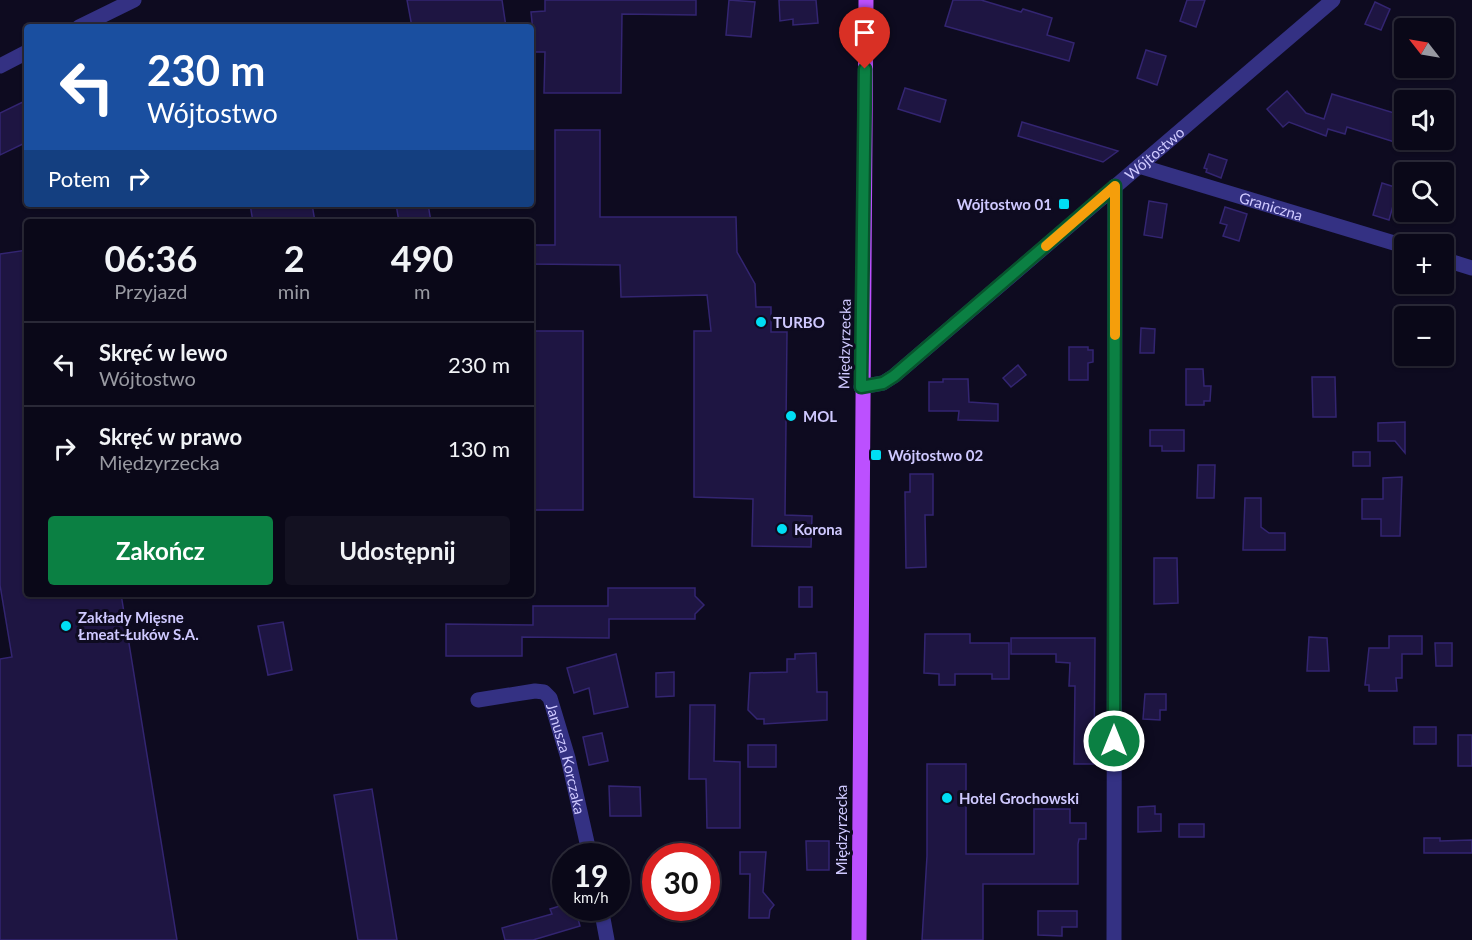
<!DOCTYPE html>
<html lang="pl">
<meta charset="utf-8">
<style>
body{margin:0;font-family:Lato,sans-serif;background:#131121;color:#f1f3f6;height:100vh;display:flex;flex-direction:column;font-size:22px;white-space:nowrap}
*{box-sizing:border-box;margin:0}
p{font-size:20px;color:#999aa2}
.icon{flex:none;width:33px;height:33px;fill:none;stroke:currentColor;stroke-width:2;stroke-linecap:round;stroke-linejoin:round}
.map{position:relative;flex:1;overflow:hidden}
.panel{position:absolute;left:24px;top:219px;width:510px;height:378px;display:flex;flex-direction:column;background:#0a0818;border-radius:6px;box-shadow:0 2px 4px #0004,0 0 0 2px #2a2937}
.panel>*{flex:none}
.top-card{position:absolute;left:24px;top:24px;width:510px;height:183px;border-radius:6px;box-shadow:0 2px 4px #0004,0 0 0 2px #2a2937;background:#1a4fa0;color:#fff;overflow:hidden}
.needle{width:39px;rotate:301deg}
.buttons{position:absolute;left:1394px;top:18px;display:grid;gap:12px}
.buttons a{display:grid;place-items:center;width:60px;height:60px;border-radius:6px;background:#0a0818;box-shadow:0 2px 4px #0004,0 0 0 2px #2a2937;font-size:30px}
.speed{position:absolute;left:552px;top:843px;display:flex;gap:12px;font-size:30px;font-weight:700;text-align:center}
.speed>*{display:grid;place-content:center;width:78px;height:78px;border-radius:50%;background:#0a0818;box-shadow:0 2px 4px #0004,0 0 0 2px #2a2937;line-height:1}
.speed small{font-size:15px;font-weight:400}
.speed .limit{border:9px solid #d22;background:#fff;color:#111}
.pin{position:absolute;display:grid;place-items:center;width:51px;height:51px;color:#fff;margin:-62px -26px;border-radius:50% 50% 50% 0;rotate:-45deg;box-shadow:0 0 6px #0007}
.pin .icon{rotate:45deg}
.me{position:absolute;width:66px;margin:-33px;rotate:0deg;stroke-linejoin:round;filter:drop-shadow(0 0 4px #0008)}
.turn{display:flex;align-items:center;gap:21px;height:126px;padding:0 24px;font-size:27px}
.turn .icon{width:78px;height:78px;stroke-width:2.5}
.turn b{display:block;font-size:42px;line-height:51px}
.then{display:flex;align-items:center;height:57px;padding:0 24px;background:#0003;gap:12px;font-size:22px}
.eta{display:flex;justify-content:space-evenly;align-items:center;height:102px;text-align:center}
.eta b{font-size:36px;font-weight:700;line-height:42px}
.action{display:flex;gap:12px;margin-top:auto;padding:12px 24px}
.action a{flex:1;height:69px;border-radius:6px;background:#0b8043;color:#fff;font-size:24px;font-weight:700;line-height:69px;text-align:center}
.action a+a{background:#131121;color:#f1f3f6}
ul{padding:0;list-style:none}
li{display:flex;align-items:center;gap:18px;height:84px;padding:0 24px;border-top:2px solid #2a2937}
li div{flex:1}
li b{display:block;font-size:22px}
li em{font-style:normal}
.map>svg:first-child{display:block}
.building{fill:#1e1542;stroke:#332571;stroke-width:1.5}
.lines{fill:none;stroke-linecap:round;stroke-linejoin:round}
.minor{stroke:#343183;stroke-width:15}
.major{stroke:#bc50ff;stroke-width:15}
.route-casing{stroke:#07532c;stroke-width:15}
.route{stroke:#0b8043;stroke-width:10}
.slow{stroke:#f59e0b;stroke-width:10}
.poi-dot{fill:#00def4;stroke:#0e0b20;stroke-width:2}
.labels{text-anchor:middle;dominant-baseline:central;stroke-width:6;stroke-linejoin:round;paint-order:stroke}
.street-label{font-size:15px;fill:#cfc9ff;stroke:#0e0b20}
.poi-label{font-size:15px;font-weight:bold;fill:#cfc9ff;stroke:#0e0b20;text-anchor:start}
</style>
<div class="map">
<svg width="1472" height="940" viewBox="0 0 1472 940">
<rect width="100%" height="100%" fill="#0e0b20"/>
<!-- building -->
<g class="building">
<path d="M407,0h95l4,27h-94z"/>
<path d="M545,0h151v15l-74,-1 -1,79h-77l1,-41h-10l-4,-40 14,-1z"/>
<path d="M729,0l26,2 -4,35 -25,-2z"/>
<path d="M779,0h37l2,23 -25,2v-6l-13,2z"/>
<path d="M953,0h28l40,12 2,-3 29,9 -5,17 27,8 -5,18 -124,-35z"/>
<path d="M1187,0h18l-9,27 -16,-6z"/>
<path d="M1375,2l15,7 -9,21 -16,-6z"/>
<path d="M1146,50l20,6 -9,29 -20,-7z"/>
<path d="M905,88l41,12 -6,22 -42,-13z"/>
<path d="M1287,91l19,22 18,6 8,-25 72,22v29l-57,-18 -2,7 -17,-5 -2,7 -37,-14 -6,5 -16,-18z"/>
<path d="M27,100v42l-27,13v-42z"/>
<path d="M1022,122l96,29 -15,11 -85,-26z"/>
<path d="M555,130h45v87h136l1,35 18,32 1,23h15v25h16l-2,183 27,1 -1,31 -59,-1 1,-47 -59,-2v-166h17l-4,-36 -86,2 -1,-32 -89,-1v-19h24z"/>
<path d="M1209,154l18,6 -6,18 -15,-6 1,-3 -3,-1z"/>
<path d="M1382,183l16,5 -9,32 -16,-5z"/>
<path d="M1149,201l18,3 -5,34 -18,-3z"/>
<path d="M250,204h62l3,18h-62z"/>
<path d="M396,204h32l3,18h-32z"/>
<path d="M1225,207l22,7 -8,27 -16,-5 4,-11 -7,-2z"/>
<path d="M27,250v344h94l56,346h-177v-281l12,-2 -12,-72v-331z"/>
<path d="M1141,328l14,1 -1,24h-14z"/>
<rect x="531" y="331" width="52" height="179"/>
<path d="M1069,347h19v3h5v12l-5,1v17h-19z"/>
<path d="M1018,365l8,10 -15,12 -8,-9z"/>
<path d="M1186,369h17l1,17h7l-1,15h-6v4h-18z"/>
<path d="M1312,377h23l1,40h-23z"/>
<path d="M943,379h25l1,23 29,2v17l-40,-1 1,-9h-30v-29h14z"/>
<path d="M1405,422v31l-10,-12h-17v-18z"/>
<path d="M1150,430h34v21h-22v-5h-12z"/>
<rect x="1353" y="452" width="17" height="14"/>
<path d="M1198,465h17l-1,33h-17z"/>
<path d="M910,474h23v41h-8l1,52 -20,1 -1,-76h5z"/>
<path d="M1402,477l-2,59h-19v-17h-19v-20h21v-21z"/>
<path d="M1245,498h16v29l8,6h16v17h-42z"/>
<path d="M1154,558h23l1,45 -24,1z"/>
<rect x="799" y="587" width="13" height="20"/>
<path d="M608,588h87v8l9,9 -9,9v5h-86v19l-87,-1v19h-76v-32l87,1v-19h75z"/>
<path d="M283,622l9,48 -24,5 -10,-49z"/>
<path d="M925,634h45v9h39v36h-17v-5h-37v11h-16v-11l-15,-1z"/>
<path d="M1389,636h33v18h-20v24h-6l1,13h-28v-6h-4l4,-37h20z"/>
<path d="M1309,637l18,1 2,33h-22z"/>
<path d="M1011,638h84l-1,126h-20l1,-78h-6l1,-23 -14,-1v-8h-45z"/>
<path d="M1435,643h17v23h-16z"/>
<path d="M816,653l1,39h10v28l-63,4v-5h-7l-9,-9 2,-37 37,-1v-13h8v-5z"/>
<path d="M616,654l12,53 -34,7 -5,-26 -15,5 -7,-25z"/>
<path d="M674,672v24l-18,1v-24z"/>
<path d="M1145,694h21v16h-6v10l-17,-1z"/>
<path d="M690,705h25l-1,56 26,1v66h-33l-1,-49h-17z"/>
<rect x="1414" y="727" width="22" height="17"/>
<path d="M602,733l6,28 -19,4 -6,-28z"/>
<rect x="1458" y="735" width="14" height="31"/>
<rect x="748" y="745" width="28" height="22"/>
<path d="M927,764h39v90h68v-45h36v14h16v16h-7l-1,5v40h-95v56h-61l5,-84z"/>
<path d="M609,786l31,1 1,29h-31z"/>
<path d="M372,789l25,151h-39l-24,-145z"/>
<path d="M1155,806v8h6v17l-23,1v-25z"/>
<rect x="1179" y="824" width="25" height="13"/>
<path d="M1424,838h16v3l32,-1v13h-48z"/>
<path d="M806,841h23v29h-22z"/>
<path d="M740,852h26l-3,40 11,13 -4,5 -1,8h-20l1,-44h-10z"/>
<path d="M566,904v4h9l5,18 -47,14h-28l-3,-12 50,-14 -2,-5z"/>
<path d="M1038,911h39v16h-15v9l-24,-1z"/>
</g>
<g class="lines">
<!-- minor -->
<g class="minor">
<path d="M79,27l55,-27"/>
<path d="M0,66l27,-14"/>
<path id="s1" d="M1139,166l265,80"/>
<path d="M1443,259l29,9"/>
<path id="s2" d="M861,387l22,-4 11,-7 439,-376"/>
<path id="s3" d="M478,700l57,-9 9,1 6,6 18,60 22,98"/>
<path d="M601,908l6,32"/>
<path d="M1114,940l1,-754"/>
</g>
<!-- major -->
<path class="major" d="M859,940l7,-940"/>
</g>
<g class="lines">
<defs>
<path id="route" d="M865,69l-4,318 22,-4 11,-7 221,-190 -1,555"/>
</defs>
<!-- route casing -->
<use href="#route" class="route-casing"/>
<!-- route -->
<use href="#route" class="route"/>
<!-- slow -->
<path class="slow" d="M1046,246l69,-60v149"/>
</g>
<!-- markers -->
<g class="poi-dot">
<rect x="1058" y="198" width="12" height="12" rx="3"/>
<circle cx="761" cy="322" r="6"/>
<circle cx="791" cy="416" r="6"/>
<rect x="870" y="449" width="12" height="12" rx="3"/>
<circle cx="782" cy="529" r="6"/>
<circle cx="66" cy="626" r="6"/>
<circle cx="947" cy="798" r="6"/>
</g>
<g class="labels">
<!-- street labels -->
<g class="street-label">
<text stroke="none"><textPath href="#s2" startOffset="378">Wójtostwo</textPath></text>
<text stroke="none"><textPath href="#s1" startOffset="138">Graniczna</textPath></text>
<text transform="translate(844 344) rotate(-89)">Międzyrzecka</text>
<text stroke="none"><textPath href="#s3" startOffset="138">Janusza Korczaka</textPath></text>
<text transform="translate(841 830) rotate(-90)">Międzyrzecka</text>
</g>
<!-- poi labels -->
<g class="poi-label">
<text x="1052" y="204" text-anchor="end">Wójtostwo 01</text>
<text x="773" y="322">TURBO</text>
<text x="803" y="416">MOL</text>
<text x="888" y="455">Wójtostwo 02</text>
<text x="794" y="529">Korona</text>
<text x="78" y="617">Zakłady Mięsne<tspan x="78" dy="17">Łmeat-Łuków S.A.</tspan></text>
<text x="959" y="798">Hotel Grochowski</text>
</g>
</g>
</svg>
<div class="buttons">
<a><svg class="needle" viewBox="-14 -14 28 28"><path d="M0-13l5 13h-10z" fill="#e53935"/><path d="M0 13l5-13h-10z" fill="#999aa2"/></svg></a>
<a><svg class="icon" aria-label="sound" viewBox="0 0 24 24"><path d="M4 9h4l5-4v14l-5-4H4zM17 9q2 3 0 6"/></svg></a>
<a><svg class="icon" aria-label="search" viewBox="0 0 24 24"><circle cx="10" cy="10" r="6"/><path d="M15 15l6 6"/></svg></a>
<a>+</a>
<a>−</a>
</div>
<div class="speed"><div>19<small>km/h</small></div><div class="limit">30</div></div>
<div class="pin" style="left:865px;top:69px;background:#d93025"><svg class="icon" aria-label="arrive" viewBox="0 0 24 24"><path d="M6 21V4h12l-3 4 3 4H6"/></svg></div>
<svg class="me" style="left:1114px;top:741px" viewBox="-20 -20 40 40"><circle r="17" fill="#0b8043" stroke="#fff" stroke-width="3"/><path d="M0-11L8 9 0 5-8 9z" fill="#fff"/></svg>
<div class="top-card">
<div class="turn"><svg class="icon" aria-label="left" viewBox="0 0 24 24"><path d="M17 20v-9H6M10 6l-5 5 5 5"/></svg><div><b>230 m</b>Wójtostwo</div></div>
<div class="then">Potem<svg class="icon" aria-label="right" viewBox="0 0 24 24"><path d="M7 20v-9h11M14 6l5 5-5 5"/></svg></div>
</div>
<section class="panel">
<div class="eta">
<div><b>06:36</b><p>Przyjazd</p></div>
<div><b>2</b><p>min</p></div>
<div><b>490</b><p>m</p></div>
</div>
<ul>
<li><svg class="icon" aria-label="left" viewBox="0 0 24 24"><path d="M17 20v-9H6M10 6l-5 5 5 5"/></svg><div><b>Skręć w lewo</b><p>Wójtostwo</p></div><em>230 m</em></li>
<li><svg class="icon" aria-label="right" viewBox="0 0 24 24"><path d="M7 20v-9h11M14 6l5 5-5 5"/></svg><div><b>Skręć w prawo</b><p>Międzyrzecka</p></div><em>130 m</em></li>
</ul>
<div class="action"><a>Zakończ</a><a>Udostępnij</a></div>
</section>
</div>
